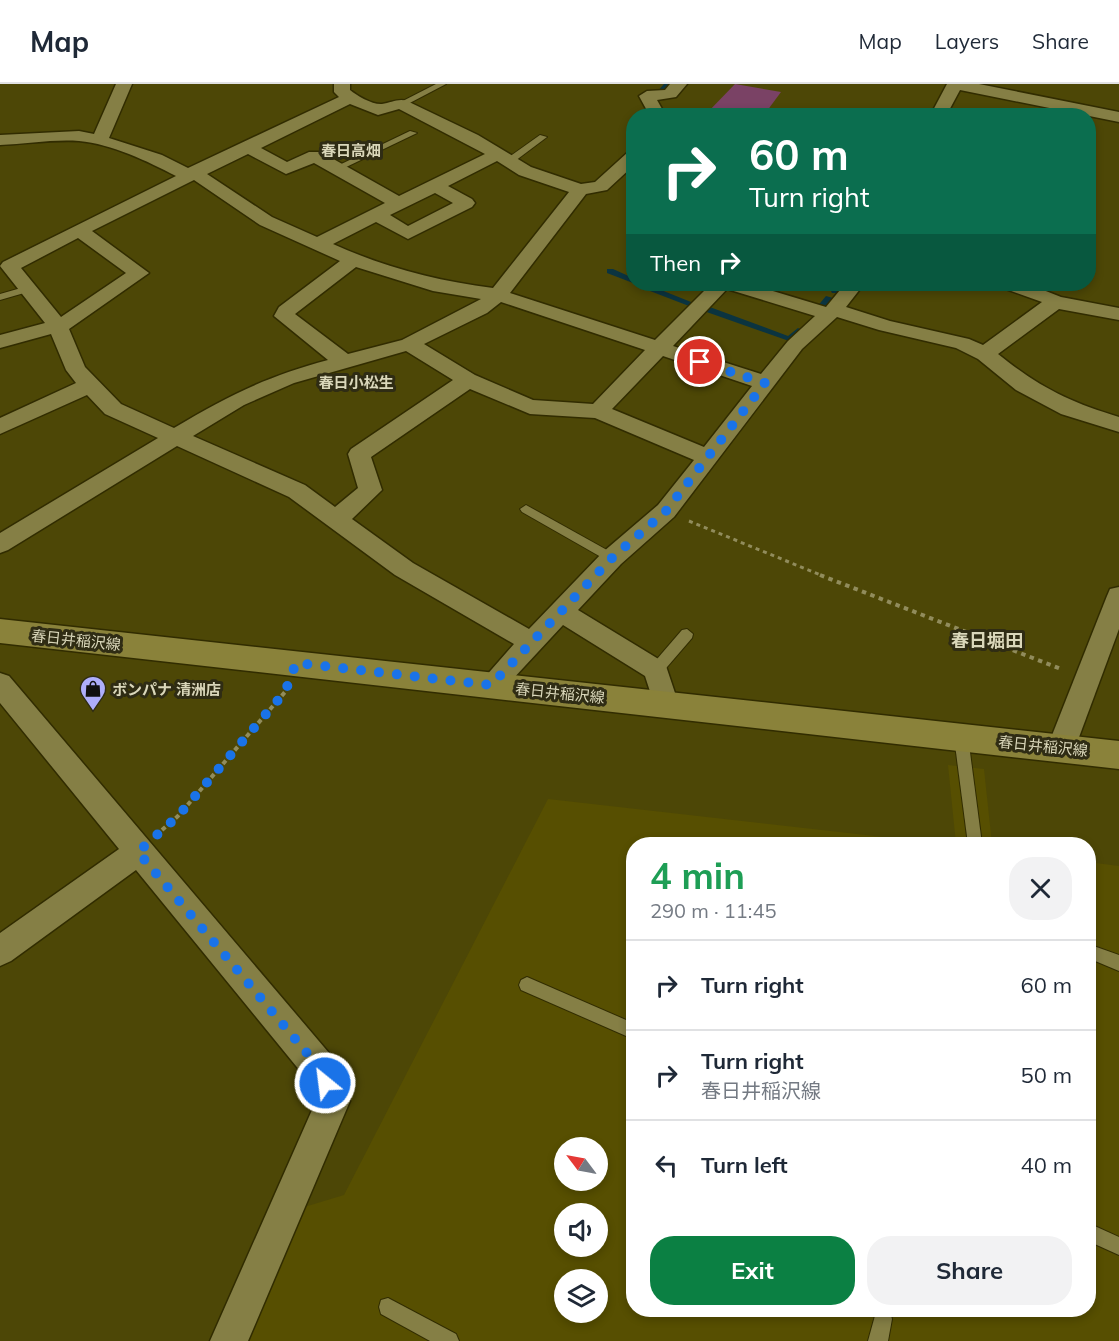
<!DOCTYPE html>
<meta charset="utf-8">
<style>
body{margin:0;font-family:Mulish,"Noto Sans JP",sans-serif;background:#f2f2f3;color:#1f2937;height:100vh;display:flex;flex-direction:column;font-size:22px;white-space:nowrap}
*{box-sizing:border-box;margin:0}
p{font-size:20px;color:#747a83}
.icon{flex:none;width:33px;height:33px;fill:none;stroke:currentColor;stroke-width:2;stroke-linecap:round;stroke-linejoin:round}
.map{position:relative;flex:1;overflow:hidden}
.side{position:absolute;left:626px;top:753px;width:470px;height:480px;display:flex;flex-direction:column;background:#fff;border-radius:24px;box-shadow:0 3px 9px #0003}
.side>*{flex:none}
.guide{position:absolute;left:626px;top:24px;width:470px;height:183px;border-radius:24px;box-shadow:0 3px 9px #0003;background:#0b6e4f;color:#fff;overflow:hidden}
.needle{width:39px;rotate:302deg}
.buttons{position:absolute;left:554px;top:1053px;display:grid;gap:12px}
.buttons a{display:grid;place-items:center;width:54px;height:54px;border-radius:50%;background:#fff;box-shadow:0 3px 9px #0003;font-size:30px}
.pin{position:absolute;display:grid;place-items:center;width:51px;height:51px;color:#fff;margin:-26px;border:3px solid #fff;border-radius:50%;box-shadow:0 2px 6px #0007}
.me{position:absolute;width:66px;margin:-33px;rotate:331deg;stroke-linejoin:round;filter:drop-shadow(0 0 4px #0008)}
.turn{display:flex;align-items:center;gap:21px;height:126px;padding:0 24px;font-size:27px}
.turn .icon{width:78px;height:78px;stroke-width:2.5}
.turn b{display:block;font-size:42px;line-height:51px}
.then{display:flex;align-items:center;height:57px;padding:0 24px;background:#0003;gap:12px;font-size:22px}
.round{display:grid;place-items:center;flex:none;width:63px;height:63px;border-radius:24px;background:#f2f2f3}
.summary{display:flex;align-items:center;justify-content:space-between;height:102px;padding:0 24px}
h1{font-size:36px;font-weight:700;line-height:45px;color:#1e9e55}
.button{display:flex;gap:12px;margin-top:auto;padding:12px 24px}
.button a{flex:1;height:69px;border-radius:24px;background:#0b8043;color:#fff;font-size:24px;font-weight:700;line-height:69px;text-align:center}
.button a+a{background:#f2f2f3;color:#1f2937}
ul{padding:0;list-style:none}
li{display:flex;align-items:center;gap:18px;height:90px;padding:0 24px;border-top:2px solid #e0e1e3}
li div{flex:1}
li b{display:block;font-size:22px}
li em{font-style:normal}
header{display:flex;align-items:center;gap:36px;box-sizing:border-box;height:84px;padding:0 30px;background:#fff;border-bottom:2px solid #e0e1e3}
header strong{font-size:28px}
nav{display:flex;gap:33px;margin-inline-start:auto;font-size:21px}
.map>svg:first-child{display:block}
.built{fill:#574f01;fill-rule:evenodd}
.green{fill:#7a4265}
.lines{fill:none;stroke-linecap:round;stroke-linejoin:round}
.stream{fill:#0b3440;fill-rule:evenodd}
.lane-casing{stroke:#312c00;stroke-width:2}
.street-casing{stroke:#312c00;stroke-width:3}
.primary-casing{stroke:#312c00;stroke-width:3}
.path-far1{stroke:#918c5c;stroke-width:3;stroke-dasharray:4 4;stroke-linecap:butt}
.path{stroke:#918c5c;stroke-width:4;stroke-dasharray:4.5 4.5;stroke-linecap:butt}
.lane{fill:#857f45;fill-rule:evenodd}
.street{fill:#857f45;fill-rule:evenodd}
.primary{fill:#8a823a;fill-rule:evenodd}
.route{stroke:#1a73e8;stroke-width:10;stroke-dasharray:0 18}
.labels{text-anchor:middle;dominant-baseline:central;stroke-width:6;stroke-linejoin:round;paint-order:stroke}
.far-quarter-label{font-size:15px;font-weight:bold;fill:#dad7ba;stroke:#2f2c14}
.street-label{font-size:15px;fill:#dad7ba;stroke:#2f2c14}
.poi-label{font-size:15px;font-weight:bold;fill:#dad7ba;stroke:#2f2c14;text-anchor:start}
.quarter-label{font-size:18px;font-weight:bold;fill:#dad7ba;stroke:#2f2c14}
</style>
<header>
<strong>Map</strong>
<nav><a>Map</a><a>Layers</a><a>Share</a></nav>
</header>
<div class="map">
<svg width="1119" height="1257" viewBox="0 0 1119 1257">
<rect width="100%" height="100%" fill="#4d4706"/>
<!-- built -->
<g class="built">
<path d="M948,681l36,4 8,75h-36z"/>
<path d="M548,715l397,45h-312v466h455v-448l31,4v475h-873l55,-133 43,-13zM564,1064h33v32h-33zM564,1130h33v32h-33zM564,1196h33v32h-33z"/>
</g>
<!-- green -->
<path class="green" d="M735,0l46,8 -17,23h-59z"/>
<g class="lines">
<!-- stream -->
<g class="stream">
<path d="M664,0h6l-8,9h-4l-1,-1z"/>
<path d="M607,185h6l20,9v5l-26,-10z"/>
<path d="M637,200h9l50,20 -7,2 -52,-20z"/>
<path d="M837,200h8l-7,9h-6l-1,-2z"/>
<path d="M826,212l7,2 -10,12h-6l-1,-2z"/>
<path d="M701,222h6l81,30 10,-8 4,2 -10,11h-3l-88,-31z"/>
</g>
<defs>
<g id="lane">
<path d="M436,0h10l-42,22 -7,-2z"/>
<path d="M410,47l7,2 -77,37 -7,-2z"/>
<path d="M540,51l7,2 -36,27h-6v-4z"/>
<path d="M28,202l5,3 -2,2 -31,9v-6z"/>
<path d="M526,421l90,50 2,3 -2,3h-8l-86,-49 -2,-3z"/>
<path d="M687,545l6,5 -1,4 -31,36h-10l-2,-4 2,-4 31,-36z"/>
<path d="M961,647l5,2 2,4 14,107h-14l-14,-107 2,-4z"/>
<path d="M1088,860l31,11v16l-31,-13z"/>
<path d="M527,893l106,46v16l-112,-49 -2,-5 2,-5z"/>
<path d="M1088,1139l31,14v18l-31,-14z"/>
<path d="M388,1214l68,36 3,7h-29l-49,-27 -2,-7 2,-7z"/>
<path d="M883,1226l7,2 2,7 -4,22h-20l8,-29z"/>
</g>
<g id="street">
<path d="M116,0h16l-23,54 53,17 26,13 151,-71 -5,-5v-8h16v6c7,6 23,15 32,14 9,-1 16,-6 25,-3l71,34 53,32 50,17 14,-2 32,-29 6,-1v14l-26,24 -21,4 -76,99 145,47 56,-56h39l76,23 19,-23h19l-18,23 44,14 79,18 14,6 59,-43 -39,-14 -2,-4h27l33,13 58,11v12l-60,-11 -61,45c41,33 71,48 121,63v15l-58,-18 -45,-24 -38,-31 -22,-11 -77,-18 -42,-13 -35,32 -128,168 -53,47 -43,46 87,53 14,42 -4,8 -9,3 -9,-3 -12,-37 -82,-51 -63,68 -9,3 -9,-3 -4,-8 36,-41 -119,-69 -106,-78 -112,-51 -169,104 -8,3v-20l158,-95 -53,-24 -18,-19 -87,39v-16l76,-35 -10,-13 -15,-36 -51,14v-13l45,-12 -45,-57 3,-4 173,-86c-29,-15 -64,-32 -97,-35 -25,-2 -53,3 -79,4v-10l79,-4 15,3zM350,20l28,11 21,-6 86,45 -86,42 -78,-44h-12l-22,10 -26,-14zM248,70l38,20 28,-11 71,40 -68,34 -45,-20 -65,-43zM497,77l22,14 50,17 -76,96c-56,-7 -109,-21 -160,-44l43,-22 32,17 64,-32 3,-4 -3,-4 -24,-13zM194,96l66,45 80,36 -61,46 -5,9 54,44c-60,16 -101,36 -154,68l-53,-24 -36,-37 -16,-38 80,-56 -57,-42zM435,109l18,10 -45,23 -18,-11zM78,154l48,35 -65,44 -40,-49zM356,183l77,24 48,8 -79,41 -54,14 -53,-40zM727,205l88,27 -27,25 -27,33 -88,-28zM501,218l144,48 -52,54 -60,-4 -58,-25 -51,-31 63,-31zM406,267l47,29 -102,69 -3,5 10,34 -23,19 -30,-22 -112,-49 51,-31 50,-22zM663,272l89,30 -48,61 -92,-38zM470,305l60,25 65,4 99,42 -36,45 -55,47 -74,77 -116,-66 -61,-44 30,-29 -11,-33z"/>
<path d="M670,0h17l-11,13 -19,3 9,16h-16l-11,-20 8,-5 18,-1z"/>
<path d="M947,0h32l140,28v10l-159,-32 -14,26h-16z"/>
<path d="M1119,503v42l-44,119 -4,8 -10,4 -10,-4 -4,-8 60,-152 3,-7z"/>
<path d="M0,589l9,3 320,377 21,48 -102,240h-38l106,-240 -11,-24 -169,-207 -125,91 -11,5v-33l119,-84 -119,-146z"/>
</g>
<path id="primary" d="M0,535l1119,122v28l-1119,-126z"/>
</defs>
<!-- lane casing -->
<use href="#lane" class="lane-casing"/>
<!-- street casing -->
<use href="#street" class="street-casing"/>
<!-- primary casing -->
<use href="#primary" class="primary-casing"/>
<!-- path-far1 -->
<path class="path-far1" d="M689,437l134,55"/>
<!-- path -->
<g class="path">
<path d="M820,491l241,94"/>
<path d="M162,746l16,-14 107,-124"/>
</g>
<!-- lane -->
<use href="#lane" class="lane"/>
<!-- street -->
<use href="#street" class="street"/>
<!-- primary -->
<use href="#primary" class="primary"/>
</g>
<g class="lines">
<!-- route -->
<path class="route" d="M325,999l-8,-18 -179,-213 40,-36 107,-124 11,-29 195,22 121,-127 54,-47 99,-128 -65,-21"/>
</g>
<!-- icons -->
<defs>
<symbol id="shop-pin" viewBox="-11 -11 22 30"><path d="M0 17L-7.5 6A9.5 9.5 0 1 1 7.5 6Z" fill="#aeaefb" stroke="#2f2c14"/><path d="M-5-2.5h2.3a2.7 3.5 0 0 1 5.4 0H5L5.5 6h-11ZM-1.5-2.5h3a1.5 2.3 0 0 0-3 0Z" fill="#111"/></symbol>
</defs>
<g fill-rule="evenodd">
<use href="#shop-pin" x="78" y="590" width="30" height="40"/>
</g>
<g class="labels">
<!-- far-quarter labels -->
<g class="far-quarter-label">
<text x="351" y="66">春日高畑</text>
<text x="356" y="298">春日小松生</text>
</g>
<!-- street labels -->
<g class="street-label">
<text transform="translate(76 556) rotate(6)">春日井稲沢線</text>
<text transform="translate(560 609) rotate(6)">春日井稲沢線</text>
<text transform="translate(1043 662) rotate(6)">春日井稲沢線</text>
</g>
<!-- poi labels -->
<g class="poi-label">
<text x="112" y="605">ボンパナ 清洲店</text>
</g>
<!-- quarter labels -->
<g class="quarter-label">
<text x="987" y="556">春日堀田</text>
</g>
</g>
</svg>
<div class="buttons">
<a><svg class="needle" viewBox="-14 -14 28 28"><path d="M0-13l5 13h-10z" fill="#e53935"/><path d="M0 13l5-13h-10z" fill="#747a83"/></svg></a>
<a><svg class="icon" aria-label="sound" viewBox="0 0 24 24"><path d="M4 9h4l5-4v14l-5-4H4zM17 9q2 3 0 6"/></svg></a>
<a><svg class="icon" aria-label="layers" viewBox="0 0 24 24"><path d="M12 4l9 5-9 5-9-5zM3 14l9 5 9-5"/></svg></a>
</div>
<div class="pin" style="left:700px;top:278px;background:#d93025"><svg class="icon" aria-label="arrive" viewBox="0 0 24 24"><path d="M6 21V4h12l-3 4 3 4H6"/></svg></div>
<svg class="me" style="left:325px;top:999px" viewBox="-20 -20 40 40"><circle r="17" fill="#1a73e8" stroke="#fff" stroke-width="3"/><path d="M0-11L8 9 0 5-8 9z" fill="#fff"/></svg>
<div class="guide">
<div class="turn"><svg class="icon" aria-label="right" viewBox="0 0 24 24"><path d="M7 20v-9h11M14 6l5 5-5 5"/></svg><div><b>60 m</b>Turn right</div></div>
<div class="then">Then<svg class="icon" aria-label="right" viewBox="0 0 24 24"><path d="M7 20v-9h11M14 6l5 5-5 5"/></svg></div>
</div>
<section class="side">
<div class="summary"><div><h1>4 min</h1><p>290 m · 11:45</p></div><a class="round"><svg class="icon" aria-label="close" viewBox="0 0 24 24"><path d="M6 6l12 12M18 6L6 18"/></svg></a></div>
<ul>
<li><svg class="icon" aria-label="right" viewBox="0 0 24 24"><path d="M7 20v-9h11M14 6l5 5-5 5"/></svg><div><b>Turn right</b></div><em>60 m</em></li>
<li><svg class="icon" aria-label="right" viewBox="0 0 24 24"><path d="M7 20v-9h11M14 6l5 5-5 5"/></svg><div><b>Turn right</b><p>春日井稲沢線</p></div><em>50 m</em></li>
<li><svg class="icon" aria-label="left" viewBox="0 0 24 24"><path d="M17 20v-9H6M10 6l-5 5 5 5"/></svg><div><b>Turn left</b></div><em>40 m</em></li>
</ul>
<div class="button"><a>Exit</a><a>Share</a></div>
</section>
</div>
